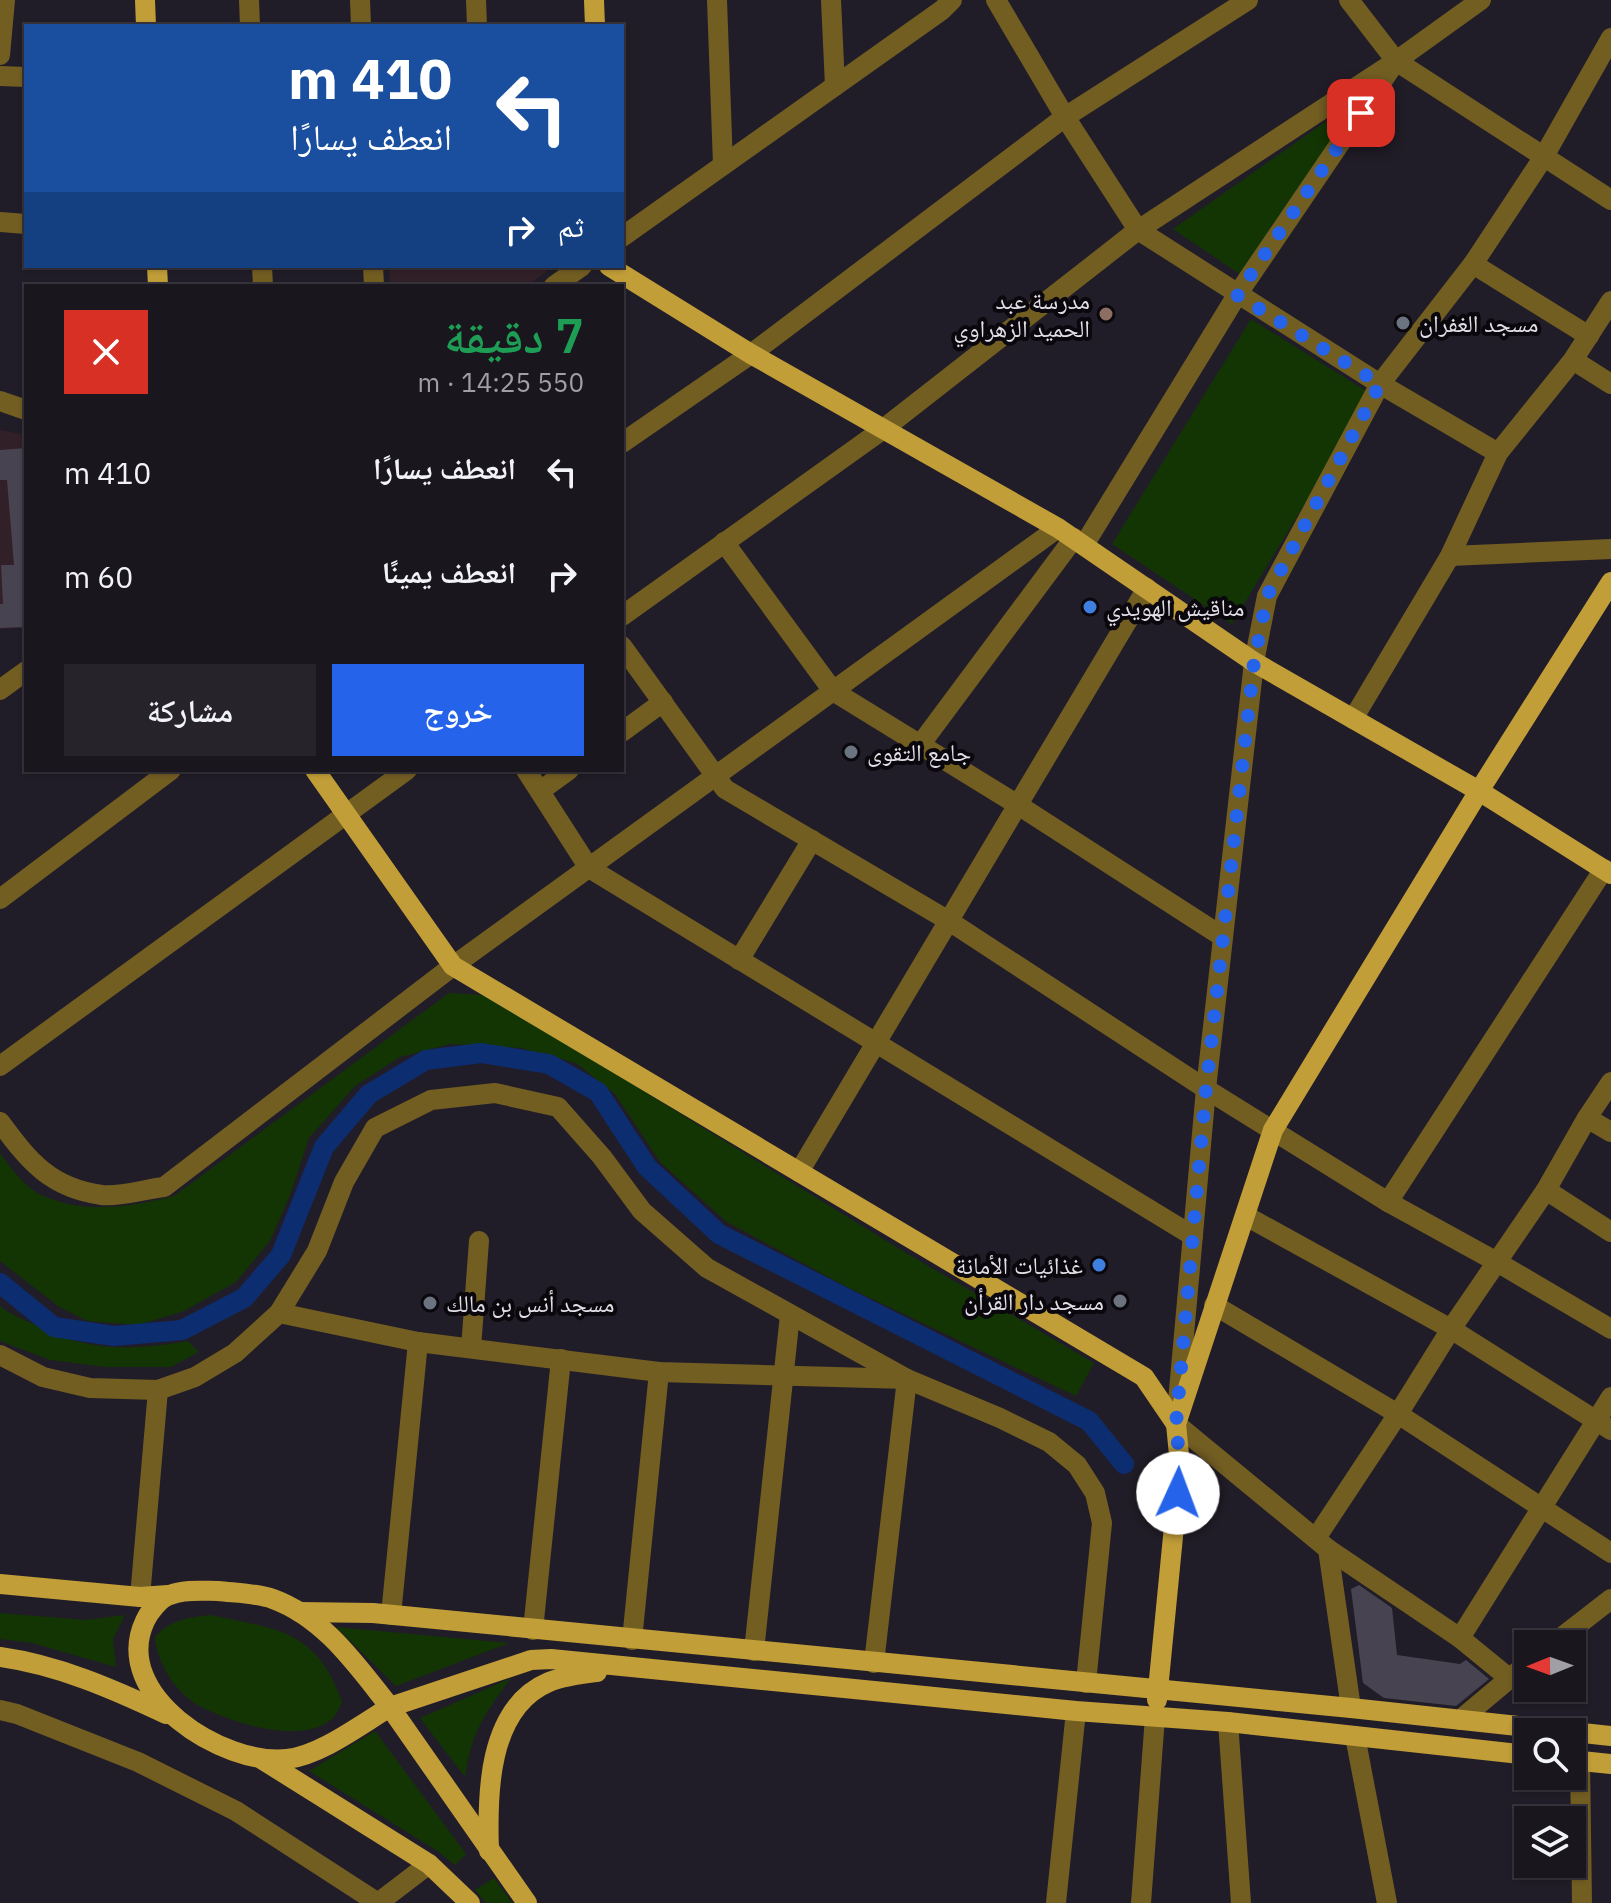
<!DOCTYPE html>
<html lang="ar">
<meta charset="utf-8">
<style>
body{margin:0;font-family:"IBM Plex Sans","Noto Naskh Arabic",sans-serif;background:#26232b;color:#f1f3f6;direction:rtl;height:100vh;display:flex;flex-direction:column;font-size:30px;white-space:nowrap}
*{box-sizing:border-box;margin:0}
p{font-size:26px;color:#9f9fa4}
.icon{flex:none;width:44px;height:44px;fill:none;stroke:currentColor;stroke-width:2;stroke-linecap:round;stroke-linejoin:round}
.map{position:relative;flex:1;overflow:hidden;direction:ltr}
.panel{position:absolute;left:24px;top:284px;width:600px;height:488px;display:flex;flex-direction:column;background:#19161e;border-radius:0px;box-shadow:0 2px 6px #0004,0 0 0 2px #37353c;direction:rtl}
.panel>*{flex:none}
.hud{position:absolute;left:24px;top:24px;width:600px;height:244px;border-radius:0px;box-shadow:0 2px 6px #0004,0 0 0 2px #37353c;direction:rtl;background:#1a4fa0;color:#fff;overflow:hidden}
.needle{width:52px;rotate:269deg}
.tools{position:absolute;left:1514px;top:1630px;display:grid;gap:16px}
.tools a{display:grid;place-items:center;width:72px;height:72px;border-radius:0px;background:#19161e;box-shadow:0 2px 6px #0004,0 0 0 2px #37353c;font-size:40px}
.pin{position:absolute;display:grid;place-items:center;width:68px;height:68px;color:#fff;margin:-34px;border-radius:16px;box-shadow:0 4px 12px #0006}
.me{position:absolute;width:88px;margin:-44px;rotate:2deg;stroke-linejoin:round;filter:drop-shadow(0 0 6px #0008)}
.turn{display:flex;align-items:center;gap:28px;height:168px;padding:0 40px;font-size:36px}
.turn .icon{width:104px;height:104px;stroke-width:2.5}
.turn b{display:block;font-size:56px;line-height:68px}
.then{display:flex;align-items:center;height:76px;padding:0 40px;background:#0003;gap:16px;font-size:30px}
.round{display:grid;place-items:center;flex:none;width:84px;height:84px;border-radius:0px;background:#26232b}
.headline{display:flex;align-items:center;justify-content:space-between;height:136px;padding:0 40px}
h1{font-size:48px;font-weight:600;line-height:60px;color:#1e9e55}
.primary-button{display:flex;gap:16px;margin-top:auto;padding:16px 40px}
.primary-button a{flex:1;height:92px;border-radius:0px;background:#2563eb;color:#fff;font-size:32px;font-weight:600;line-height:92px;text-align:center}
.primary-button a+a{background:#26232b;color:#f1f3f6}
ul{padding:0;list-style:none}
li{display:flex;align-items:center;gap:24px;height:104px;padding:0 40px}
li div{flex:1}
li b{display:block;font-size:30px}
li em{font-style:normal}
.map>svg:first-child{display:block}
.education{fill:#322028}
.green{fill:#133504}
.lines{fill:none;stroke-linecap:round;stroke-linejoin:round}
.canal{stroke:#0d2d71;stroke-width:20}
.building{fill:#484350}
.minor{stroke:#735e22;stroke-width:20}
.major{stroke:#c29e38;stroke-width:20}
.route{stroke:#2563eb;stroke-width:14;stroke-dasharray:0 25.2}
.education-dot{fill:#8d6e63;stroke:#0a080d;stroke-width:3}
.worship-dot{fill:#6b7280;stroke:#0a080d;stroke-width:3}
.shop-dot{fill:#3f7fe0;stroke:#0a080d;stroke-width:3}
.labels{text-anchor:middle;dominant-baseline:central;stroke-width:8;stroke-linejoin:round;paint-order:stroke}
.poi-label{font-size:24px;fill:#e2dfe7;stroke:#0a080d;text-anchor:start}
</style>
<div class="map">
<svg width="1611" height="1903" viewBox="0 0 1611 1903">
<rect width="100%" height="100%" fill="#211d28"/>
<!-- education -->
<g class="education">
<path d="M389,266h160l-4,7 -19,13h-136z"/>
<path d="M0,430l26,5v192l-26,2z"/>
</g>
<!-- green -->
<g class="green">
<path d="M1332,117l9,9 -94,153 -74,-50z"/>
<path d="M1251,319l120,75 -139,230 -120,-80z"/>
<path d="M449,993l34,2 133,79 285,176 193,113 -18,33 -229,-109 -120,-65 -66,-59 -46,-69 -39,-31 -55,-15 -71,-4 -50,13 -45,29 -46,52 -19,57 -20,46 -34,41 -52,29 -46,14 -51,-4 -29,-15 -58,-45v-108c10,14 24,33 39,41 44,21 90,13 135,2z"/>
<path d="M0,1306c10,8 22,13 33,18 56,28 94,27 155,17l11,11 -28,15h-66l-55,-7 -50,-19z"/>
<path d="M0,1613l86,7 39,-5 -12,24 3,28 -84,-24 -32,-4z"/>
<path d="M210,1615c67,14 107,15 132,87 -2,4 -5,12 -9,16 -31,29 -105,4 -137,-14 -22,-14 -39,-42 -41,-67 16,-18 33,-19 55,-22z"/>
<path d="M336,1627l173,16 -113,43z"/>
<path d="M511,1678c-27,37 -39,53 -46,99l-45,-59z"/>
<path d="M375,1731l91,123 -11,11 -16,-13 -130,-81z"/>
<path d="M494,1878l18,25h-26l-11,-13z"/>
</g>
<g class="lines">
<!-- canal -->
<path class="canal" d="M0,1283l54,44 60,9 68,-6 62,-32 37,-43 43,-108 45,-53 57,-34 55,-7 68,11 49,28 49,75 72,67 370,187 35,43"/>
</g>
<!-- building -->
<g class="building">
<path d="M26,448v179l-26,1v-24h3l-2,-39h13l-7,-85h-7v-30z"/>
<path d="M1359,1585l33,23 5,47 63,9 6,-4 23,19 -33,27 -72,-8 -21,-15 -12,-94z"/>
</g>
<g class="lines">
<!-- minor -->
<g class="minor">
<path d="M249,0l1,26"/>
<path d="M360,0l1,26"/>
<path d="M476,0l1,26"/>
<path d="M717,0l6,165"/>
<path d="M831,0l4,86"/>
<path d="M996,0l69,117 73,113 242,154 118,69"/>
<path d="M1349,0l47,61 215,139"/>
<path d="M0,55l5,-55"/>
<path d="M0,76l26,1"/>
<path d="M0,222l26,2"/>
<path d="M622,237l320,-227 10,-10"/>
<path d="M1473,264l116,72"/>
<path d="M262,266l1,20"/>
<path d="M373,266l1,20"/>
<path d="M554,286l28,-20"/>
<path d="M1573,360l38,24"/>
<path d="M0,401l26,9"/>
<path d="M622,443l129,-89 314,-237 183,-117"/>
<path d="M724,542l109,149 185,114 205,132"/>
<path d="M1084,545l153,-250 159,-234 85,-61"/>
<path d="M1450,556l161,-7"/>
<path d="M622,616l260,-186 256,-200 258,-169"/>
<path d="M622,646l103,143 224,132 257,168 182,113 109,60 114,67"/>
<path d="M0,690l26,-19"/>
<path d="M1353,719l97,-163 48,-103 75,-93 38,-59"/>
<path d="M622,732l41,-30"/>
<path d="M920,745l154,-207"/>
<path d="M526,770l63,98 604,368"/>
<path d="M540,791l29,-21"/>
<path d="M0,899l171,-129"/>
<path d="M739,960l73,-120"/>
<path d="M0,1066l407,-296"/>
<path d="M1587,1118l24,14"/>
<path d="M0,1122c29,39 50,66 102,73 19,2 43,-6 62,-8l289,-221 605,-438"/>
<path d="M799,1172l348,-584"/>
<path d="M1546,1190l65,42"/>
<path d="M1388,1202l216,-333"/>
<path d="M1246,1216l205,113 160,101"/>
<path d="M1214,1305l184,109 213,139"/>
<path d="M279,1313l139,29 241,30 248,7 -33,284"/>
<path d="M471,1348l8,-107"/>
<path d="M0,1355l43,22 47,11 68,2 37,-13 40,-24 44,-40 38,-62 27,-69 31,-54 56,-28 64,-7 63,14 44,50 40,54 65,57 200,111 93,39 49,24 28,23 18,28 7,30 -16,160"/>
<path d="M1316,1538l82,-124 53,-85 95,-139 41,-72 24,-36"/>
<path d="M1328,1549l23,159"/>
<path d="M140,1597l18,-207"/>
<path d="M391,1615l27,-273"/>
<path d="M533,1630l28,-271"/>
<path d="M1460,1638l151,-241"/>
<path d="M632,1640l27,-268"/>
<path d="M1553,1644l58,-45"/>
<path d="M754,1651l36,-336"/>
<path d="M1509,1678l-49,-40 -132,-89 -152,-125 30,-335 48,-427 13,-66 113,-212 93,-120 70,-106 68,-120"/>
<path d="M0,1710l17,4 121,48 98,49 142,92"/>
<path d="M1460,1720l68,-57"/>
<path d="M1228,1722l13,181"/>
<path d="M1355,1736l32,167"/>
<path d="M1580,1761l2,142"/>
<path d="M378,1903l51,-39"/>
<path d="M1056,1903l20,-192"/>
<path d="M1141,1903l14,-186"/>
</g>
<!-- major -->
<g class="major">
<path d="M145,0l1,26"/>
<path d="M594,0l1,26"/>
<path d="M157,266l1,20"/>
<path d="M609,266l142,88 307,174 196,134 225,129 132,-209"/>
<path d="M315,770l138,196 691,411 32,47"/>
<path d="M0,1584l140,13 28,-2"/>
<path d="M218,1591c18,2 38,2 55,8 52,19 84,67 117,108 -30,18 -69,48 -103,52 -64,7 -177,-64 -142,-138 4,-9 15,-23 25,-26 14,-6 33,-4 48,-4z"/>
<path d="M299,1612l74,1 978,95 260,28"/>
<path d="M0,1657c58,8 113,32 166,57"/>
<path d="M1157,1700l23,-235 -4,-41 97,-294 206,-339 132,83"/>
<path d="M263,1760l166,104 41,39"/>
<path d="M1572,1760l39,4"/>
<path d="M489,1851c-2,-55 -2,-143 60,-169 15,-6 32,-8 48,-10"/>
<path d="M527,1903l-137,-196 141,-47 20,-1 525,52 152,11 300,33"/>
</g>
</g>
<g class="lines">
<!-- route -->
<path class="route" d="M1178,1493l2,-28 -4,-41 30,-335 48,-427 13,-66 113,-212 -143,-89 124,-182"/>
</g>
<!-- markers -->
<circle class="education-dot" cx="1106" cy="314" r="8"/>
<g class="worship-dot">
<circle cx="1403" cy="323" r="8"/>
<circle cx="851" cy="752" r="8"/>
<circle cx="1120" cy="1301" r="8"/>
<circle cx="430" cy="1303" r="8"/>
</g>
<g class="shop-dot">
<circle cx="1090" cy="607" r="8"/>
<circle cx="1099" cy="1265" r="8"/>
</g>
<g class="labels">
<!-- poi labels -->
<g class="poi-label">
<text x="1090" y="300" text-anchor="end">مدرسة عبد<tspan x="1090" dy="28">الحميد الزهراوي</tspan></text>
<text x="1419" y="323">مسجد الغفران</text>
<text x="1106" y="607">مناقيش الهويدي</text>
<text x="867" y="752">جامع التقوى</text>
<text x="1083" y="1265" text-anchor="end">غذائيات الأمانة</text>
<text x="1104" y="1301" text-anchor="end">مسجد دار القرأن</text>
<text x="446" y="1303">مسجد أنس بن مالك</text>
</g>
</g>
</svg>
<div class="tools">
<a><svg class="needle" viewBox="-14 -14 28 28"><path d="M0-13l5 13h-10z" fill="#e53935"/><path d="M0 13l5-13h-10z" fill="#9f9fa4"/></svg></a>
<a><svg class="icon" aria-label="search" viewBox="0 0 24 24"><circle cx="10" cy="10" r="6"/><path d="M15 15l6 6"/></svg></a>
<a><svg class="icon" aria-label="layers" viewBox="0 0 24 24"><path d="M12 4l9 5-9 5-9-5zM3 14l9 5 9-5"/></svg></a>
</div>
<div class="pin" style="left:1361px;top:113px;background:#d93025"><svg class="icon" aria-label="arrive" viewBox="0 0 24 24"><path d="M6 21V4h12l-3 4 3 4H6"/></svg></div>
<svg class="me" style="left:1178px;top:1493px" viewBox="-20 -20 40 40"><circle r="19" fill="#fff"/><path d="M0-13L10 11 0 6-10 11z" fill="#2563eb"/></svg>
<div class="hud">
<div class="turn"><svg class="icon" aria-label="left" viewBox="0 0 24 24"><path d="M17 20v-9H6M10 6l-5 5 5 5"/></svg><div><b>410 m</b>انعطف يسارًا</div></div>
<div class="then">ثم<svg class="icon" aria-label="right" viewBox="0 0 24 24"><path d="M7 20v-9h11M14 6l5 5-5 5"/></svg></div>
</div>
<section class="panel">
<div class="headline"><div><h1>7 دقيقة</h1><p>550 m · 14:25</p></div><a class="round" style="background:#d93025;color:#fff"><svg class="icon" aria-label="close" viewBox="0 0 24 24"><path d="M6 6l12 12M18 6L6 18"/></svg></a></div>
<ul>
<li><svg class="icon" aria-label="left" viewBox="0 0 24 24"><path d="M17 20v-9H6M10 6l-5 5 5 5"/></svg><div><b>انعطف يسارًا</b></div><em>410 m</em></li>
<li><svg class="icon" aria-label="right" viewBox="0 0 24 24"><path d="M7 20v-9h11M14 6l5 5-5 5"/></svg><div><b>انعطف يمينًا</b></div><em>60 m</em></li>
</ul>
<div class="primary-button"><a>خروج</a><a>مشاركة</a></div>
</section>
</div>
